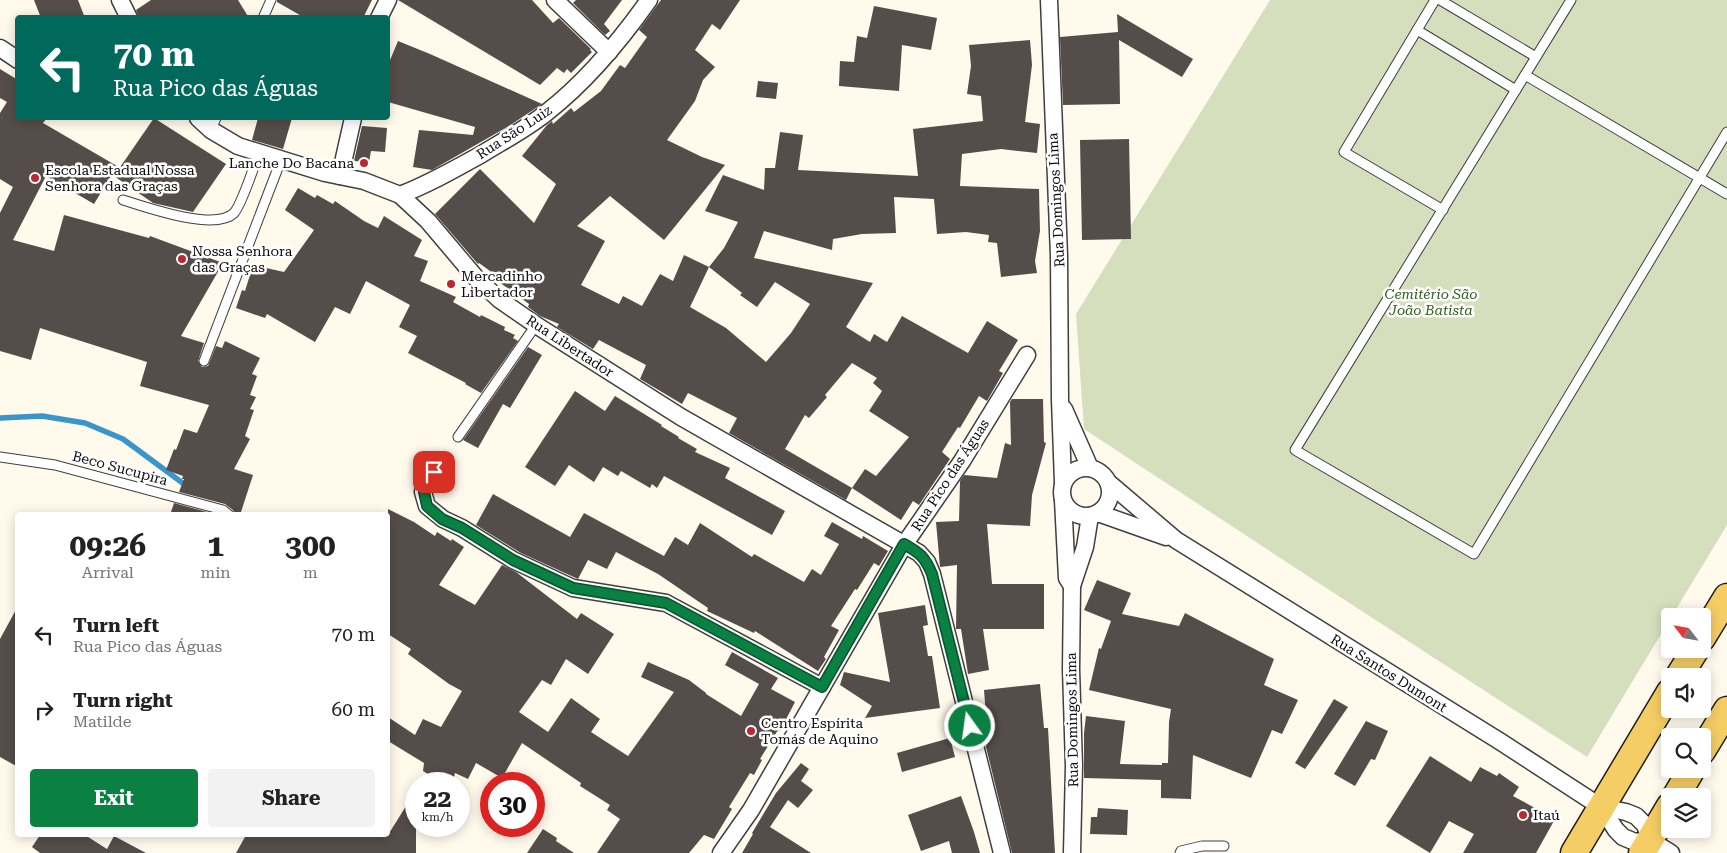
<!DOCTYPE html>
<meta charset="utf-8">
<style>
body{margin:0;font-family:"Roboto Serif",serif;background:#f2f2f2;color:#222;height:100vh;display:flex;flex-direction:column;font-size:19px;white-space:nowrap}
*{box-sizing:border-box;margin:0}
p{font-size:16px;color:#767676}
.icon{flex:none;width:28px;height:28px;fill:none;stroke:currentColor;stroke-width:2;stroke-linecap:round;stroke-linejoin:round}
.map{position:relative;flex:1;overflow:hidden}
.side{position:absolute;left:15px;top:512px;width:375px;height:325px;display:flex;flex-direction:column;background:#fff;border-radius:5px;box-shadow:0 2px 12px #0003}
.side>*{flex:none}
.hud{position:absolute;left:15px;top:15px;width:375px;height:105px;border-radius:5px;box-shadow:0 2px 12px #0003;background:#00695c;color:#fff;overflow:hidden}
.needle{width:32px;rotate:301deg}
.buttons{position:absolute;left:1661px;top:608px;display:grid;gap:10px}
.buttons a{display:grid;place-items:center;width:50px;height:50px;border-radius:5px;background:#fff;box-shadow:0 2px 12px #0003;font-size:25px}
.speed{position:absolute;left:405px;top:772px;display:flex;gap:10px;font-size:25px;font-weight:700;text-align:center}
.speed>*{display:grid;place-content:center;width:65px;height:65px;border-radius:50%;background:#fff;box-shadow:0 2px 12px #0003;line-height:1}
.speed small{font-size:12px;font-weight:400}
.speed .limit{border:8px solid #d22;background:#fff;color:#111}
.pin{position:absolute;display:grid;place-items:center;width:42px;height:42px;color:#fff;margin:-21px;border-radius:10px;box-shadow:0 2px 8px #0006}
.me{position:absolute;width:55px;margin:-28px;rotate:346deg;stroke-linejoin:round;filter:drop-shadow(0 0 4px #0008)}
.turn{display:flex;align-items:center;gap:18px;height:105px;padding:0 15px;font-size:22px}
.turn .icon{width:65px;height:65px;stroke-width:2.5}
.turn b{display:block;font-size:35px;line-height:42px}
.eta{display:flex;justify-content:space-evenly;align-items:center;height:85px;text-align:center}
.eta b{font-size:30px;font-weight:700;line-height:35px}
.cta{display:flex;gap:10px;margin-top:auto;padding:10px 15px}
.cta a{flex:1;height:58px;border-radius:5px;background:#0b8043;color:#fff;font-size:20px;font-weight:700;line-height:58px;text-align:center}
.cta a+a{background:#f2f2f2;color:#222}
ul{padding:0;list-style:none}
li{display:flex;align-items:center;gap:15px;height:75px;padding:0 15px}
li div{flex:1}
li b{display:block;font-size:19px}
li em{font-style:normal}
.map>svg:first-child{display:block}
.cemetery{fill:#d5dfbe}
.lines{fill:none;stroke-linecap:round;stroke-linejoin:round}
.stream{stroke:#3a95ca;stroke-width:5.5}
.building{fill:#544d49;fill-rule:evenodd}
.lane-casing{stroke:#3f3f3f;stroke-width:11}
.street-casing{stroke:#3f3f3f;stroke-width:19}
.primary-casing{stroke:#1d1d1d;stroke-width:29}
.lane{stroke:#fff;stroke-width:9}
.street{stroke:#fff;stroke-width:16}
.primary{stroke:#f5cd65;stroke-width:26}
.route-casing{stroke:#07532c;stroke-width:12}
.route{stroke:#0b8043;stroke-width:9}
.poi-dot{fill:#b92833;stroke:#fff;stroke-width:2}
.labels{text-anchor:middle;dominant-baseline:central;stroke-width:5;stroke-linejoin:round;paint-order:stroke}
.street-label{font-size:14px;fill:#0c0c0c;stroke:#fff}
.poi-label{font-size:14px;fill:#0c0c0c;stroke:#fff;text-anchor:start}
.park-label{font-size:14px;font-style:italic;fill:#2f621e;stroke:#fff}
</style>
<div class="map">
<svg width="1727" height="853" viewBox="0 0 1727 853">
<rect width="100%" height="100%" fill="#fffaec"/>
<!-- cemetery -->
<path class="cemetery" d="M1270,0h457v525l-55,91h-2v3l-83,138 -290,-188 -213,-140 -8,-115z"/>
<g class="lines">
<!-- stream -->
<path class="stream" d="M0,418l42,-2 43,7 38,16 65,48"/>
</g>
<!-- building -->
<g class="building">
<path d="M34,0h44l7,18h-44z"/>
<path d="M151,0h87l11,18h-110l-3,-8z"/>
<path d="M277,0h95l-9,18h-58l-28,-16z"/>
<path d="M398,0h134l21,23 6,-5 32,31 -1,1 2,2 -21,21 -4,-4 -3,4 -7,-5 -17,17z"/>
<path d="M576,0h46l-18,24 6,7 -5,4 -32,-32z"/>
<path d="M661,0h79l-20,30 -8,-6 -17,26 20,17 -12,13 -8,21 -28,39 35,17 23,8 -61,75 -54,-44 -33,30 28,15 -24,44 38,19 4,-8 19,10 18,-32 13,7 11,-26 25,12 15,-19 14,-26 -33,-11 18,-36 41,15 1,-22h10l5,-36 23,3 -5,35 120,6 -5,-47 70,-8 -2,-25 -14,-2 4,-28 -2,-21 61,-5 2,25 -7,57 15,2 -3,29 -36,-4 -39,5 -2,32 79,3 1,42 -5,30 2,12 -36,4 -4,-34 -9,-1 1,-7 -23,-3 -29,2 -3,-35 -40,-2 2,36 -34,1 -29,5 -1,11 -68,-19 -10,27 119,25 -27,44 24,15 4,-8 13,8 15,-26 66,37 19,-32 31,19 -19,31 4,2 -16,28 -8,-5 -19,32 -2,-1 -16,25 8,7 -31,46 -6,-4 -12,19 -49,-32 -6,12 -117,-67 8,-15 -49,-25 -6,11 -42,-25 6,-14 -47,-25 -6,9 -36,-22 2,-3 -19,-8 -12,-9 1,-3 -30,-22 2,-3 -22,-16 -1,1 -43,-50 45,-45 54,54 22,-39 -34,-28 25,-31 5,-4 1,3 18,-16 3,4 27,-21 19,-26 5,3 22,-31 -8,-7zM709,267l33,26 -2,2 17,12 18,-25 35,22 -19,29 -25,29 -40,-34 -36,-21zM852,363l25,15 -4,5 9,8 -13,20 40,26 -33,39 -11,-7 -13,19 -67,-39 20,-34 4,3 18,-21 -2,-2z"/>
<path d="M874,6l63,12 -6,32 -29,-5 -3,46 -60,-5 1,-25 14,1 3,-26 10,2z"/>
<path d="M1117,14l76,45 -11,18 -63,-37 1,64 -57,1 -3,-68 58,-5z"/>
<path d="M398,41l32,13 112,50 -33,22 -77,44 -19,-3 6,-37 54,5 2,-8 -87,-25v-37z"/>
<path d="M0,69l18,11v38h29l-4,5 74,43 -23,38 -48,-28 -33,64 41,11 10,-36 85,23 1,-2 73,27 -42,73 23,7 -6,18 4,6 6,-1 8,-20 6,2 3,-7 35,17 -8,16 5,2 -7,19 6,2 -6,12 4,1 -9,26 5,3 -16,30 19,6 -13,40h-5l-2,-5 -8,-6 -46,-12 5,-13h-2l1,-3 -17,-6 8,-21 2,1 8,-21 13,4 12,-28 -69,-19 7,-24 -107,-34 -9,32 -31,-9v-138l13,-26 -13,-8v-66l7,-11 -7,-4z"/>
<path d="M758,81l20,2 -2,16 -20,-2z"/>
<path d="M154,118l72,46 -33,48 -40,-9 -39,-27z"/>
<path d="M258,118h34l-9,31 -31,-9z"/>
<path d="M362,126l25,2 -2,24 -14,-1 -2,11 -15,-1z"/>
<path d="M1129,139l2,100 -49,1 -2,-100z"/>
<path d="M298,188l17,10 2,-3 16,9 2,-3 29,20 14,7 6,-12 38,24 -8,16 14,5 -8,20 36,16 -3,5 27,15 1,-2 24,12 -1,3 11,5 -2,3 5,3 -37,52 -16,-9 1,-1 -58,-30 9,-17 -18,-9 11,-22 -44,-24 -16,33 -15,-7 -20,35 -48,-28 -2,4 -29,-10 6,-18 3,1 8,-26 31,7 30,-42 -29,-20z"/>
<path d="M528,347l14,8 -32,53 -7,-4 -25,44 -15,-8z"/>
<path d="M575,391l30,20 10,-15 47,29 -1,1 18,11 -1,1 19,11 -2,3 35,16 -5,10 60,33 -13,24 -108,-59 -7,12 -5,-4 -2,4 -29,-17 -3,5 -15,-9 -9,15 -25,-17 -14,21 -30,-19z"/>
<path d="M1012,399h31l1,43 2,1 -14,52 -2,31 -43,-2 5,60h52v45h-61l6,41 -21,4 -7,-45h-5l1,-64 -17,2 -4,-45 23,-1 1,-40 4,-6 33,3 8,-35 6,2 -1,-43z"/>
<path d="M493,494l77,43 14,-24 80,43 11,-19 13,8 12,-22 52,34 2,-3 50,28 8,-13 9,6 18,-31 -15,-8 8,-14 30,17 1,-3 25,15 -9,15 -5,-3 -17,27 -2,-1 -24,37 8,4 -15,27 2,2 -8,12 -63,-40 -1,2 -47,-22 1,-3 -50,-34 -42,-22 -9,17 -19,-9 -10,19 -57,-26 -45,-28z"/>
<path d="M174,503l44,12h-48z"/>
<path d="M388,509l26,13 21,14 2,-4 14,9 1,-2 12,8 -25,38 36,20 27,-40 14,7 61,47 4,-6 33,21 -26,40 -22,-15 -15,26 -9,-5 -23,32 29,20 23,-34 29,21 -9,13 37,24 46,-64 -33,-15 7,-15 41,18 17,13v1l35,22 18,-32 -34,-19 7,-13 46,26 -7,11 24,13 -15,29 -2,-1 -18,29 2,1 -8,15 -4,-2 -21,34 3,2 -18,30 -10,-4 -15,18h-92l23,-34 -13,-9 3,-5 -30,-19 1,-3 -59,-40 -20,35 -26,-15 -8,16 -13,-6 -2,8 -22,-5 -8,-5 1,-8 -36,-22v-24l27,18 8,-16 18,8 21,-36 -13,-7 -41,-30 3,-5 -23,-15z"/>
<path d="M1097,580l34,13 -9,21 57,12 6,-13 89,46 -10,26 34,15 -16,34 -10,-4 -21,48 -58,-23 -2,44 -30,-1v-18l-77,-2v-45l2,-17 39,5 -5,43 42,1v-2h6l1,-41 2,-13 -82,-19 10,-42 2,1 10,-28 -27,-11z"/>
<path d="M925,605l3,20 -5,1 5,30h4l8,52 -75,10 7,-12 -32,-21 4,-13 46,10 -12,-69z"/>
<path d="M18,606v161l-18,-10v-118z"/>
<path d="M1040,684l4,44h4l7,125h-43l-27,-110 3,-1 -4,-52z"/>
<path d="M1334,699l14,8 -43,62 -10,-6z"/>
<path d="M1366,721l22,10 -13,29 -4,-1 -16,27 -21,-12z"/>
<path d="M950,738l5,19 -53,15 -5,-19z"/>
<path d="M1430,756l41,26 9,-15 17,9 2,-3 20,14 -6,9 42,23 -19,34h-73l11,-19 -25,-13 -19,32 -44,-27z"/>
<path d="M801,763l8,6 -8,12 12,9 -15,18 -10,-8 -18,27 41,26h-69l11,-19 -1,-1 24,-40z"/>
<path d="M416,790v63h-180l10,-18h142z"/>
<path d="M961,796l13,36 6,21h-28l-3,-12 -28,10 -13,-36z"/>
<path d="M1098,808l30,2 -1,25 -37,-1 1,-17h6z"/>
<path d="M543,829l14,9 -1,3 18,12h-47z"/>
<path d="M40,835h45l22,14 7,-13 32,17h-106l-8,-6z"/>
</g>
<g class="lines">
<defs>
<g id="lane">
<path d="M1435,0l-91,152 99,58"/>
<path d="M1440,0l96,57"/>
<path d="M1571,0l-276,450 179,104 253,-422"/>
<path d="M263,18l8,-18"/>
<path d="M1417,30l99,60"/>
<path d="M1525,75l202,119"/>
<path d="M211,130l5,-12"/>
<path d="M123,200c23,7 92,32 111,13 8,-9 20,-47 25,-60"/>
<path d="M204,361l77,-201"/>
<path d="M458,437l78,-112"/>
<path d="M0,457l55,8 168,45 6,5"/>
<path d="M1180,853l1,-2 21,-5h22"/>
</g>
<g id="street">
<path d="M120,0l9,18"/>
<path d="M555,0l54,52"/>
<path d="M1049,0l10,256 1,144 3,83"/>
<path d="M379,18l9,-18"/>
<path d="M0,48l18,12"/>
<path d="M198,118l13,12 27,16 87,27 39,8 36,14 28,26 49,58 23,21 36,25 145,92 238,136 8,9 5,12 70,279"/>
<path d="M340,176l13,-58"/>
<path d="M400,195c29,-11 55,-26 82,-41 21,-13 44,-25 64,-41 40,-31 74,-72 103,-113"/>
<path d="M1064,409l26,59"/>
<circle cx="1086" cy="492" r="24"/>
<path d="M434,472l-11,20 4,14 16,13 19,9 51,32 60,28 93,15 156,84"/>
<path d="M1109,483l67,57 325,202 100,65 25,5 10,4 9,9 5,15"/>
<path d="M1063,500l4,78 5,8"/>
<path d="M1098,513l68,24"/>
<path d="M1601,807l15,23 7,7 12,5 15,-2 21,13"/>
<path d="M721,853l30,-43 153,-265 58,-84 65,-106"/>
<path d="M1072,853l2,-87 -3,-97 1,-83 13,-39 5,-31"/>
</g>
<g id="primary">
<path d="M1702,638l25,-41"/>
<path d="M1679,676l17,-27"/>
<path d="M1702,751l25,-41"/>
<path d="M1676,796l16,-27"/>
<path d="M1574,853l96,-161"/>
<path d="M1642,853l28,-47"/>
</g>
</defs>
<!-- lane casing -->
<use href="#lane" class="lane-casing"/>
<!-- street casing -->
<use href="#street" class="street-casing"/>
<!-- primary casing -->
<use href="#primary" class="primary-casing"/>
<!-- lane -->
<use href="#lane" class="lane"/>
<!-- street -->
<use href="#street" class="street"/>
<!-- primary -->
<use href="#primary" class="primary"/>
</g>
<g class="lines">
<defs>
<path id="route" d="M434,472l-10,20 3,14 15,13 20,9 51,32 60,28 93,15 156,84 82,-143c16,9 21,13 28,30l38,152"/>
</defs>
<!-- route casing -->
<use href="#route" class="route-casing"/>
<!-- route -->
<use href="#route" class="route"/>
</g>
<!-- markers -->
<g class="poi-dot">
<circle cx="364" cy="163" r="5"/>
<circle cx="35" cy="178" r="5"/>
<circle cx="182" cy="259" r="5"/>
<circle cx="451" cy="284" r="5"/>
<circle cx="751" cy="731" r="5"/>
<circle cx="1523" cy="815" r="5"/>
</g>
<g class="labels">
<!-- street labels -->
<g class="street-label">
<text transform="translate(514 132) rotate(-33)">Rua São Luiz</text>
<text transform="translate(1056 200) rotate(-93)">Rua Domingos Lima</text>
<text transform="translate(570 346) rotate(33)">Rua Libertador</text>
<text transform="translate(120 468) rotate(15)">Beco Sucupira</text>
<text transform="translate(950 475) rotate(-57)">Rua Pico das Águas</text>
<text transform="translate(1389 673) rotate(32)">Rua Santos Dumont</text>
<text transform="translate(1072 720) rotate(-91)">Rua Domingos Lima</text>
</g>
<!-- poi labels -->
<g class="poi-label">
<text x="354" y="163" text-anchor="end">Lanche Do Bacana</text>
<text x="45" y="170">Escola Estadual Nossa<tspan x="45" dy="16">Senhora das Graças</tspan></text>
<text x="192" y="251">Nossa Senhora<tspan x="192" dy="16">das Graças</tspan></text>
<text x="461" y="276">Mercadinho<tspan x="461" dy="16">Libertador</tspan></text>
<text x="761" y="723">Centro Espírita<tspan x="761" dy="16">Tomás de Aquino</tspan></text>
<text x="1533" y="815">Itaú</text>
</g>
<!-- park labels -->
<g class="park-label">
<text x="1431" y="294">Cemitério São<tspan x="1431" dy="16">João Batista</tspan></text>
</g>
</g>
</svg>
<div class="buttons">
<a><svg class="needle" viewBox="-14 -14 28 28"><path d="M0-13l5 13h-10z" fill="#e53935"/><path d="M0 13l5-13h-10z" fill="#767676"/></svg></a>
<a><svg class="icon" aria-label="sound" viewBox="0 0 24 24"><path d="M4 9h4l5-4v14l-5-4H4zM17 9q2 3 0 6"/></svg></a>
<a><svg class="icon" aria-label="search" viewBox="0 0 24 24"><circle cx="10" cy="10" r="6"/><path d="M15 15l6 6"/></svg></a>
<a><svg class="icon" aria-label="layers" viewBox="0 0 24 24"><path d="M12 4l9 5-9 5-9-5zM3 14l9 5 9-5"/></svg></a>
</div>
<div class="speed"><div>22<small>km/h</small></div><div class="limit">30</div></div>
<div class="pin" style="left:434px;top:472px;background:#d93025"><svg class="icon" aria-label="arrive" viewBox="0 0 24 24"><path d="M6 21V4h12l-3 4 3 4H6"/></svg></div>
<svg class="me" style="left:970px;top:726px" viewBox="-20 -20 40 40"><circle r="17" fill="#0b8043" stroke="#fff" stroke-width="3"/><path d="M0-11L8 9 0 5-8 9z" fill="#fff"/></svg>
<div class="hud">
<div class="turn"><svg class="icon" aria-label="left" viewBox="0 0 24 24"><path d="M17 20v-9H6M10 6l-5 5 5 5"/></svg><div><b>70 m</b>Rua Pico das Águas</div></div>
</div>
<section class="side">
<div class="eta">
<div><b>09:26</b><p>Arrival</p></div>
<div><b>1</b><p>min</p></div>
<div><b>300</b><p>m</p></div>
</div>
<ul>
<li><svg class="icon" aria-label="left" viewBox="0 0 24 24"><path d="M17 20v-9H6M10 6l-5 5 5 5"/></svg><div><b>Turn left</b><p>Rua Pico das Águas</p></div><em>70 m</em></li>
<li><svg class="icon" aria-label="right" viewBox="0 0 24 24"><path d="M7 20v-9h11M14 6l5 5-5 5"/></svg><div><b>Turn right</b><p>Matilde</p></div><em>60 m</em></li>
</ul>
<div class="cta"><a>Exit</a><a>Share</a></div>
</section>
</div>
